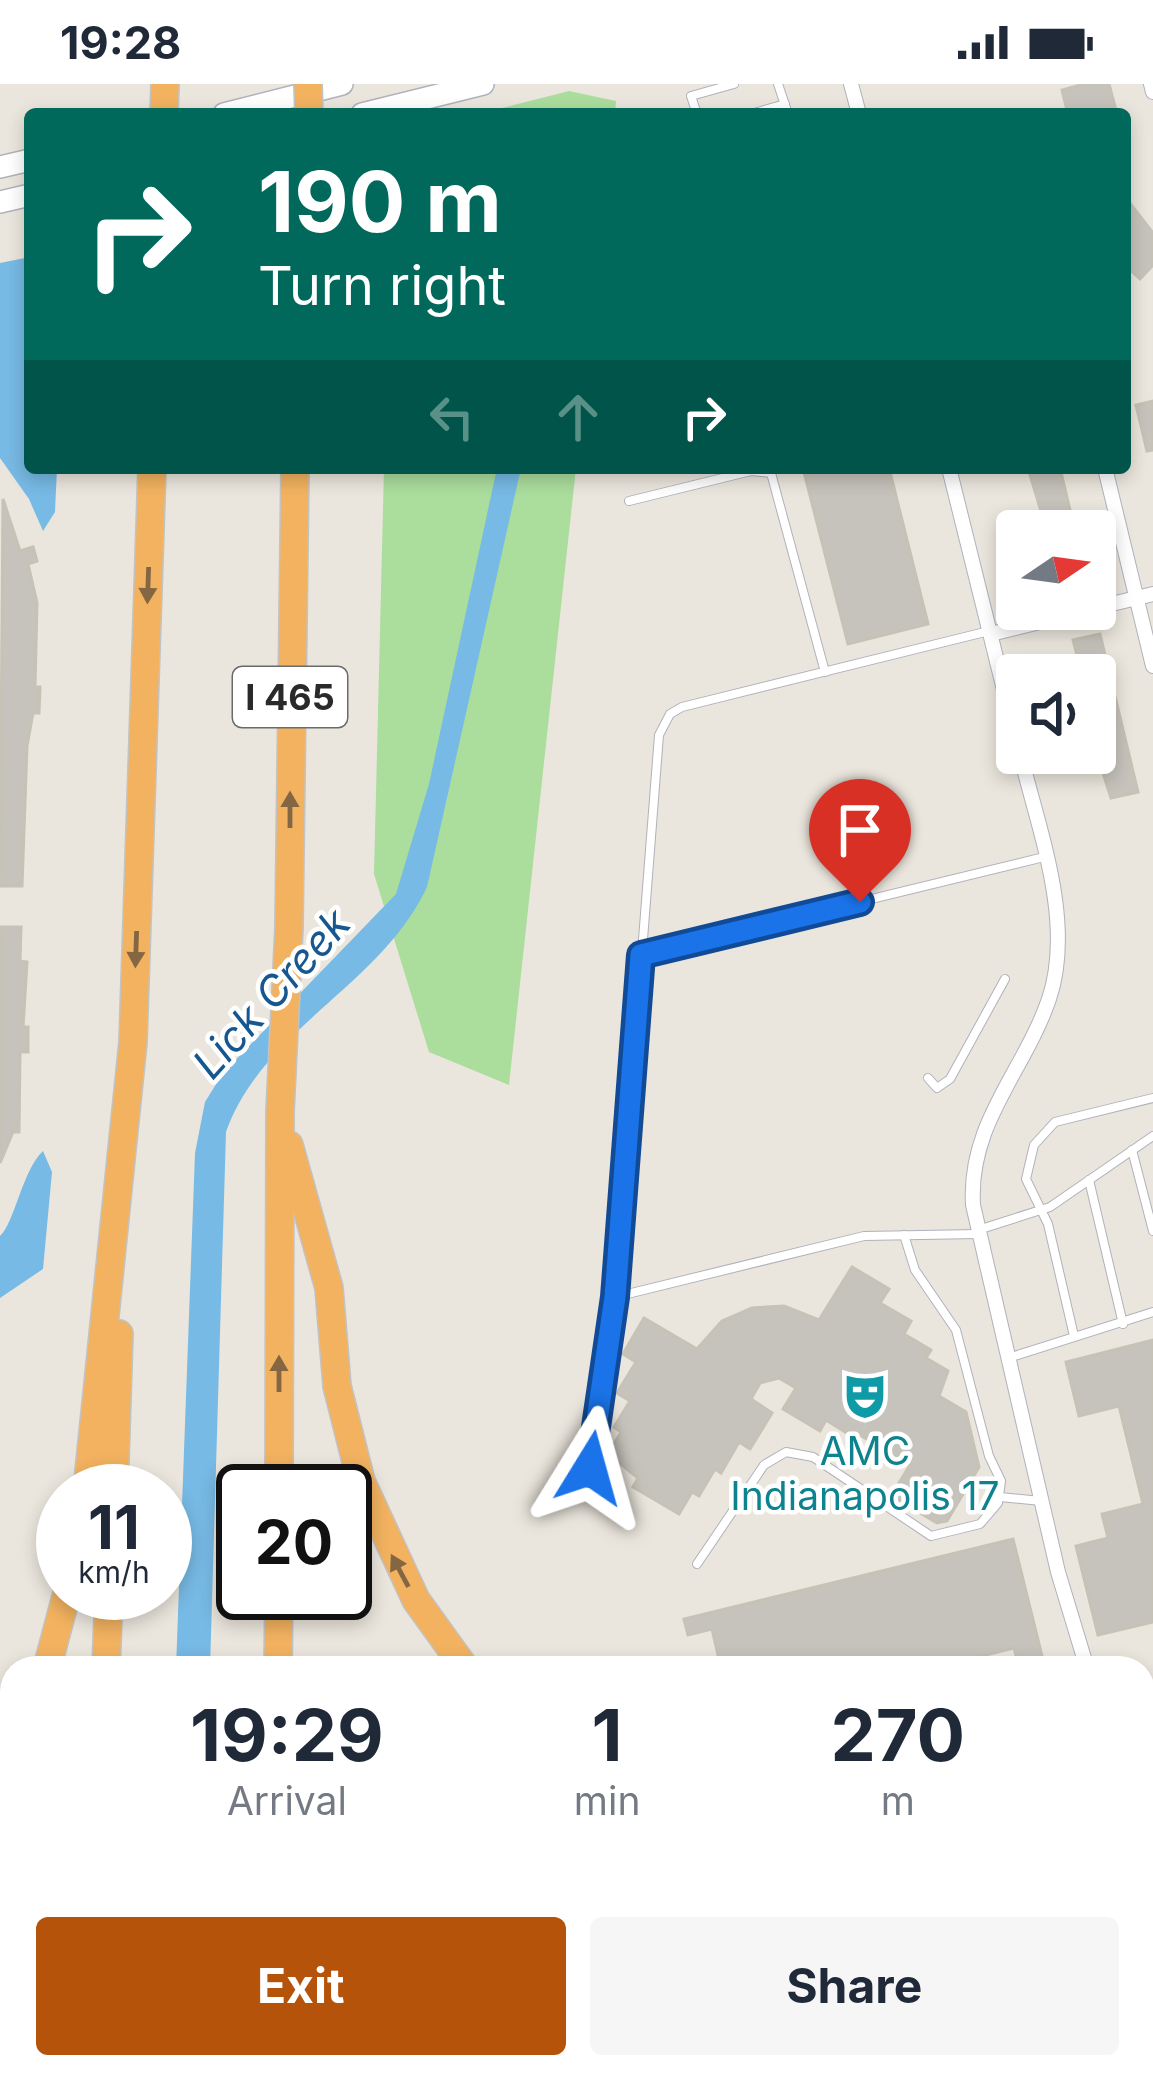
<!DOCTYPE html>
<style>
body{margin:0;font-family:Inter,sans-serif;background:#f6f6f7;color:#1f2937;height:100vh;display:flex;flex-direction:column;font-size:45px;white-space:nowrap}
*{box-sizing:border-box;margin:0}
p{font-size:39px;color:#747a83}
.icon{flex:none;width:66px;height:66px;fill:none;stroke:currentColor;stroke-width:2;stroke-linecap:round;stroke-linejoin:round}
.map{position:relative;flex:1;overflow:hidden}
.sheet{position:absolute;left:0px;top:1572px;width:1155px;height:423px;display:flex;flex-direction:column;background:#fff;border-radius:36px 36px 0 0;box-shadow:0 6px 18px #0003}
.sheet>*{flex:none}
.banner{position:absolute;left:24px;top:24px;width:1107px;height:366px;border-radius:12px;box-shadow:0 6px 18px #0003;background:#00695c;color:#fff;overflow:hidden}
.needle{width:78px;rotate:77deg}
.fabs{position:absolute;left:996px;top:426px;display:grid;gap:24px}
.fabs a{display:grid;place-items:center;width:120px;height:120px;border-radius:12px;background:#fff;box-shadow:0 6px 18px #0003;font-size:60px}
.speed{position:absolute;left:36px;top:1380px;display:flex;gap:24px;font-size:60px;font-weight:700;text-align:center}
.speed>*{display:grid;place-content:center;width:156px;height:156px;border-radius:50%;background:#fff;box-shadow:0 6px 18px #0003;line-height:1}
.speed small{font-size:30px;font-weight:400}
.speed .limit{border:6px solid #111;border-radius:18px;background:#fff;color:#111}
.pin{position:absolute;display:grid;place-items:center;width:102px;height:102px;color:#fff;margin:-123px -51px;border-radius:50% 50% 50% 0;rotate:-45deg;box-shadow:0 0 12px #0007}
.pin .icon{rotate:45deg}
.me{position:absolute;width:132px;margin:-66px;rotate:8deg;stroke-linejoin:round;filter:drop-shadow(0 0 9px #0008)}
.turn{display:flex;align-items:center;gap:42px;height:252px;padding:0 36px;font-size:54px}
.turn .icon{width:156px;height:156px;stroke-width:2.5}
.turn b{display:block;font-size:84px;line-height:102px}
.lanes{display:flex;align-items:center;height:114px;padding:0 36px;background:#0003;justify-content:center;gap:60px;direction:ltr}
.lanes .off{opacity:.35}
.eta{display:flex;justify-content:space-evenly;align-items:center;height:204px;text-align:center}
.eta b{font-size:72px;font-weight:700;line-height:84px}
.cta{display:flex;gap:24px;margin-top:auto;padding:24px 36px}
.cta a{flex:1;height:138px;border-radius:12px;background:#b45309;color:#fff;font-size:48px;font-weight:700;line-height:138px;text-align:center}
.cta a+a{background:#f6f6f7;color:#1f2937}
.status{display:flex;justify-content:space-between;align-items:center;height:84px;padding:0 60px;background:#fff;direction:ltr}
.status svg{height:33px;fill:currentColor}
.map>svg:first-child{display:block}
.green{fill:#abdd9d}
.water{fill:#77bae5}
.building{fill:#c6c3bc;stroke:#c6c2b6;stroke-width:3}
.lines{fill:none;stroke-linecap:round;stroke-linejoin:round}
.service-casing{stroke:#b0b1bc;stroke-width:10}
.minor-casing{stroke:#b0b1bc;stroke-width:16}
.secondary-casing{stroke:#b0b1bc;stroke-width:24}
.motorway-casing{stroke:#c3c3c3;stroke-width:30}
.service{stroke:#fff;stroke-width:8}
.minor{stroke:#fff;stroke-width:14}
.secondary{stroke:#fff;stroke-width:21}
.motorway{stroke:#f2b260;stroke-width:27}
.motorway-bridge-casing{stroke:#c3c3c3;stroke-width:30;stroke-linecap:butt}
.motorway-bridge{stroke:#f2b260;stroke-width:27}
.oneway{fill:#846742}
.route-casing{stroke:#114b97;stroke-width:30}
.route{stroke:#1a73e8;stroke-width:21}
.labels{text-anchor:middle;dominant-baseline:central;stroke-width:9;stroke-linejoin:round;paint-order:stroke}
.shield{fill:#fff;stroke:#6a6a6a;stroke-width:3}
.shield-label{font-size:36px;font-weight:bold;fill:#2a2a2a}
.culture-label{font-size:39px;fill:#0d838f;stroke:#fff}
.water-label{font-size:42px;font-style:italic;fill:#175790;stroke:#fff}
</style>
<div class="status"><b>19:28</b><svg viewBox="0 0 49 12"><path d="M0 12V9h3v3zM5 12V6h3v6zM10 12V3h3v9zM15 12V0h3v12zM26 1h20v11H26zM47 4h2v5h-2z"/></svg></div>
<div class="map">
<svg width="1153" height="1994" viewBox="0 0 1153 1994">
<rect width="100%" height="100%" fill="#ebe6dd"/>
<!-- green -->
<g class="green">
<path d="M569,7l47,10 -1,13h-137z"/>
<path d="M384,384h192l-67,617 -80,-33 -55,-178z"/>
</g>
<!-- water -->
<g class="water">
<path d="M30,173v211h27l-2,44 -12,19 -14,-32 -29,-41v-195z"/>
<path d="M497,384h24l-94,419c-46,99 -164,141 -201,245l-16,536h-34l19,-515 10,-51 18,-29 173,-179 33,-110z"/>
<path d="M43,1067l9,21 -9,97 -43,29v-62c15,-14 22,-65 43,-85z"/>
</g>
<!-- building -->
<g class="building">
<path d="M1084,0h25l8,30h-49l-6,-24z"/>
<path d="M1125,113l28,36v32l-13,14 -15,-14z"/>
<path d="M1153,317v49l-6,1 -11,-46z"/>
<path d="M803,384h86l39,156 -80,20z"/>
<path d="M1028,384h32l15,63h-28z"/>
<path d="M3,415l17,52 13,-4 4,14 -9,3 9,39 -2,84h5l-1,26h-6l-6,33 -5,140h-22z"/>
<path d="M1100,550l38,158 -27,6 -16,-50v-73h-13l-9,-35z"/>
<path d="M0,843h21l-1,34 7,1 -4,65h5v25h-8l-1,80h-6l-13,31z"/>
<path d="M852,1183l37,22 -9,14 31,18 -7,13 27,16 -5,8 22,13 -9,25 27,16 13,55 -32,54 -10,2 -46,-27 19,-31 -50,-30 -2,5 -32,-20 -6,11 -37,-22 13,-21 -17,-10 -19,5 -9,16 21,14 -22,36 -11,-7 -18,31 -6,-4 -16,27 -7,-4 -13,22 -46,-27 5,-9 -30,-24 13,-22 -7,-5 16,-26 -13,-8 19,-31 -13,-8 21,-36 53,31 25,-28 30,-13 32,-2 35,14z"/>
<path d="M1153,1256v282l-55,13 -22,-89 32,-8 -6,-24 41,-10 -24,-98 -40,10 -13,-54z"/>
<path d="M1013,1455l32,129h-26l-5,-20 -81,20h-163l-1,-6 -48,6 -9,-39 -24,6 -4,-16z"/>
</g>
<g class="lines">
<defs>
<g id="service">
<path d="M778,0l10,30"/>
<path d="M697,30l-6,-18 43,-12"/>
<path d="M751,30l34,-10"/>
<path d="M629,417l122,-30 20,2 54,199"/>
<path d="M641,871l403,-98"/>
<path d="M928,994l9,10 13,-9 55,-100"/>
<path d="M1132,1066l21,81"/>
<path d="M1089,1096l34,144"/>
<path d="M978,1146l72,-23 103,-71"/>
<path d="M615,1213l249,-61 114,-2"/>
<path d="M1074,1252l-26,-112 -22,-45 8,-34 21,-23 98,-24"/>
<path d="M1008,1274l145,-46"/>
<path d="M1000,1413l41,4"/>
<path d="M609,1425l-15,-20 -4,-21 25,-171 44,-562 11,-21 12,-7 307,-76"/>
<path d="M697,1480l67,-99 22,-13 27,5 118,79 49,-12 18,-21 3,-22 -12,-25 -33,-126 -41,-60 -11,-35"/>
<path d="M1153,1790l-7,4 7,29"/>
</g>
<g id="minor">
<path d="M851,0l8,30"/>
<path d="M1151,0l2,8"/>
<path d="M949,384l68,274"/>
<path d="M1105,384l48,198"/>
<path d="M1095,524l58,-14"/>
<path d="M991,550l102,-25"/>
<path d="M1020,669c18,75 55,169 29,246 -25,73 -81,124 -76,206l85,367 29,96"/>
<path d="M1143,1730l10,28"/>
</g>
<g id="secondary">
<path d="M224,30l118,-30"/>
<path d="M362,30l121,-30"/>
<path d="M0,83l30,-7"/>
<path d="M0,118l30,-7"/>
</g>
<g id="motorway">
<path d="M164,30l1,-30"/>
<path d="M289,1061l40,143 8,98 24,95 55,119 49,68"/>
<path d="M87,1407l46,-449 19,-574"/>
<path d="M114,1407l5,-157"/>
<path d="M279,1407l1,-379 9,-185 6,-459"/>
<path d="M47,1584l20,-75"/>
<path d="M106,1584l3,-75"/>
<path d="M278,1584l1,-75"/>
<path d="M0,1765l12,-46"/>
<path d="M659,1983l1,11"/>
<path d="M983,1983l30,11"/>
<path d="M77,1994l1,-11"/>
<path d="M165,1994l6,-11"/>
<path d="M277,1994v-11"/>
<path d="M309,1994l2,-11"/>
</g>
</defs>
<!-- service casing -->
<use href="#service" class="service-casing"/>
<!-- minor casing -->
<use href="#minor" class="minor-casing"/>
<!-- secondary casing -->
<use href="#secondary" class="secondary-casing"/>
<!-- motorway casing -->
<use href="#motorway" class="motorway-casing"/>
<!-- service -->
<use href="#service" class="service"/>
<!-- minor -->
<use href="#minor" class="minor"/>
<!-- secondary -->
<use href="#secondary" class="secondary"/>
<!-- motorway -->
<use href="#motorway" class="motorway"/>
<defs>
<path id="motorway-bridge" d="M308,0l1,30"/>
</defs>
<!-- motorway-bridge casing -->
<use href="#motorway-bridge" class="motorway-bridge-casing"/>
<!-- motorway-bridge -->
<use href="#motorway-bridge" class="motorway-bridge"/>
</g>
<!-- one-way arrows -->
<defs><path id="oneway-solid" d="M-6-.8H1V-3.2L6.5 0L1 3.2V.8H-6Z" transform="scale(3)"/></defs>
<g class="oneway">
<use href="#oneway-solid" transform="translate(148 501) rotate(92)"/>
<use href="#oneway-solid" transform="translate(290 726) rotate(-90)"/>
<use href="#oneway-solid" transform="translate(136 865) rotate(92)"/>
<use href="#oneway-solid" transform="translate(279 1290) rotate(-90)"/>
<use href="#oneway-solid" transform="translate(400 1487) rotate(-118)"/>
</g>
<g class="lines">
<defs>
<path id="route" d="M590,1384l25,-171 26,-342 219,-53"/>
</defs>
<!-- route casing -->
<use href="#route" class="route-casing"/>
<!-- route -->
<use href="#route" class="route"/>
</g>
<!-- icons -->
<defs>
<symbol id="theatre-bare" viewBox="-9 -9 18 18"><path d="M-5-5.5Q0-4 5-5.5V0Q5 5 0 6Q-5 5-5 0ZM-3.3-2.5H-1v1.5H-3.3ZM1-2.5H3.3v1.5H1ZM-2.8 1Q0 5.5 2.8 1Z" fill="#0f9aa8" stroke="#fff" stroke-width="2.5" paint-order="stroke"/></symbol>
</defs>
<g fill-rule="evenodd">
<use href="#theatre-bare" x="832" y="1279" width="66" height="66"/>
</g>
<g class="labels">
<!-- shield labels -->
<rect class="shield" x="233" y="583" width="114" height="60" rx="9"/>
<g class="shield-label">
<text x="290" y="613">I 465</text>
</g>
<!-- culture labels -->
<g class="culture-label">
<text x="865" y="1366">AMC<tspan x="865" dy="45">Indianapolis 17</tspan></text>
</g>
<!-- water labels -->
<g class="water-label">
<text transform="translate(271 909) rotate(-48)">Lick Creek</text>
</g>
</g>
</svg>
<div class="fabs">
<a><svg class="needle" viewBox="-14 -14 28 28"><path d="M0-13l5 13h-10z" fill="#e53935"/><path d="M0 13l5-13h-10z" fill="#747a83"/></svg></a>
<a><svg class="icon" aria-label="sound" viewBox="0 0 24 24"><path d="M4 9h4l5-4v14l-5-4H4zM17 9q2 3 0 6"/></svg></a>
</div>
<div class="speed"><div>11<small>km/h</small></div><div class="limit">20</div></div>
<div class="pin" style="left:860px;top:818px;background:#d93025"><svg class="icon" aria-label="arrive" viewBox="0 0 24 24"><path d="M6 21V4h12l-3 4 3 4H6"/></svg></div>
<svg class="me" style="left:590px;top:1384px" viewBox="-20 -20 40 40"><path d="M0-17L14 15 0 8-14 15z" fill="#1a73e8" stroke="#fff" stroke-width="4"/></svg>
<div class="banner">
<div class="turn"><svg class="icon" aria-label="right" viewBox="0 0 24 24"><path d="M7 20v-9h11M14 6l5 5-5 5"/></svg><div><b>190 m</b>Turn right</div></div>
<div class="lanes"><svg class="icon off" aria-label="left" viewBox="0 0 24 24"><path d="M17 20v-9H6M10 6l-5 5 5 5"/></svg><svg class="icon off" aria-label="ahead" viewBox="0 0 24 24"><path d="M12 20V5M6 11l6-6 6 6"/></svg><svg class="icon" aria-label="right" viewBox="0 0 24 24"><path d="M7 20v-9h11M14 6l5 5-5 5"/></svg></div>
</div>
<section class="sheet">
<div class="eta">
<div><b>19:29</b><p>Arrival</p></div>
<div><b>1</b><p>min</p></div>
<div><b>270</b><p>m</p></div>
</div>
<div class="cta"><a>Exit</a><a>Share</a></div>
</section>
</div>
